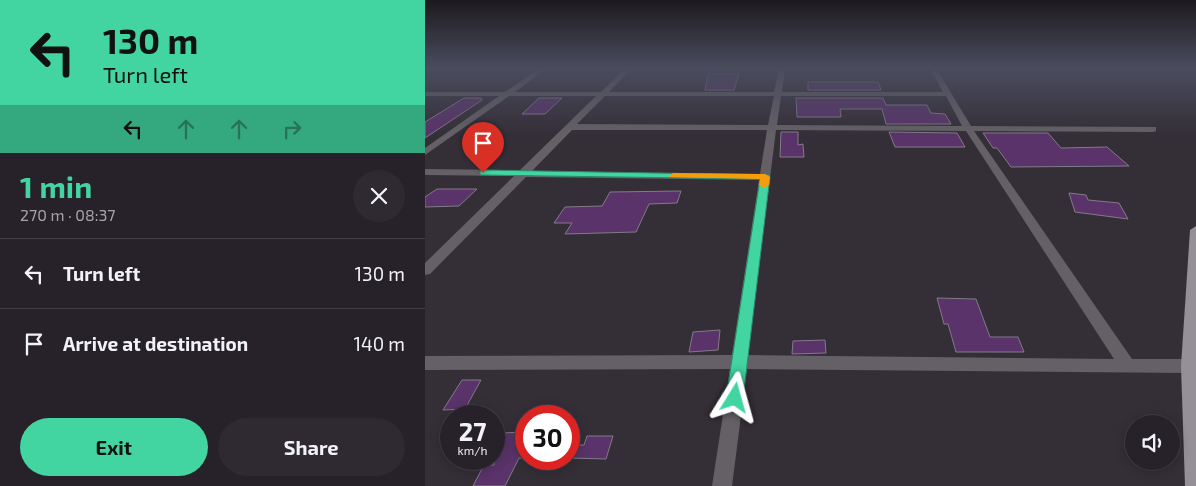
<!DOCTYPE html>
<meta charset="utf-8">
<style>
body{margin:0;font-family:"Exo 2",sans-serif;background:#2f2a31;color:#f1f3f6;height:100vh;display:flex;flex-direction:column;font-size:19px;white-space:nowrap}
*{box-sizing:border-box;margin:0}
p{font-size:16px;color:#a4a4a8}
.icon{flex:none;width:28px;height:28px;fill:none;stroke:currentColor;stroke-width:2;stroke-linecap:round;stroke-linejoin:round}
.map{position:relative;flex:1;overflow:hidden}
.panel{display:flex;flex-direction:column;background:#272229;width:425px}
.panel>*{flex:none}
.top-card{background:#42d4a1;color:#111;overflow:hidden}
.fabs{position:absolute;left:700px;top:415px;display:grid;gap:10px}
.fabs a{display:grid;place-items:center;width:55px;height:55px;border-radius:50%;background:#272229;box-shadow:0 2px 12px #0003,0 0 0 1px #433f46;font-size:25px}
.speed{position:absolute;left:15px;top:405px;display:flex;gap:10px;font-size:25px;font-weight:700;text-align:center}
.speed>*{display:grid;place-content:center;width:65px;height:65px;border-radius:50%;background:#272229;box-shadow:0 2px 12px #0003,0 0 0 1px #433f46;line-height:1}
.speed small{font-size:12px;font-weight:400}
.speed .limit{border:8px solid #d22;background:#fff;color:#111}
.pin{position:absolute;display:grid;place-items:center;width:42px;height:42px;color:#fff;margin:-51px -21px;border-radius:50% 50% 50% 0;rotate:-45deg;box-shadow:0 0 5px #0007}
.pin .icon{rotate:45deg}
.me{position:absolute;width:55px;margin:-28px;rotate:8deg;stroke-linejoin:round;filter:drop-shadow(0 0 4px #0008)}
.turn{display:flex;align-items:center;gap:18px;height:105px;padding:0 20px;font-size:22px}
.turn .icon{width:65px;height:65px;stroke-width:2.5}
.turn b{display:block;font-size:35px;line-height:42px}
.lanes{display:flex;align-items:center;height:48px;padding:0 20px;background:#0003;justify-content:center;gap:25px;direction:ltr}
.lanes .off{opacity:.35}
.round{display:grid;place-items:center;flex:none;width:52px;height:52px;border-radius:26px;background:#2f2a31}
.overview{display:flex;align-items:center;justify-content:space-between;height:85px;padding:0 20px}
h1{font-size:30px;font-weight:700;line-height:38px;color:#42d4a1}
.action{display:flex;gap:10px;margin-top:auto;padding:10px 20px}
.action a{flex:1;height:58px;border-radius:30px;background:#42d4a1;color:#111;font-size:20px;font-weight:700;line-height:58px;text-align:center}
.action a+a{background:#2f2a31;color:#f1f3f6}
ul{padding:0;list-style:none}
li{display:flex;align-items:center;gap:15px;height:70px;padding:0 20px;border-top:1px solid #433f46}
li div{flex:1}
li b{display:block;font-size:19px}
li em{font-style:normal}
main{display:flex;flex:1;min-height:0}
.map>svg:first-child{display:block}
.building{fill:#593369;stroke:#837b87}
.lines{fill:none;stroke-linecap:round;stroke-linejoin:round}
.minor{fill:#646065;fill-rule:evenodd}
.major{fill:#958f98;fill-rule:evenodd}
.route{fill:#42d4a1;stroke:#2b8a69}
.slow{fill:#f59e0b}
</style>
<main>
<section class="panel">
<div class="top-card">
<div class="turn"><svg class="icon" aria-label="left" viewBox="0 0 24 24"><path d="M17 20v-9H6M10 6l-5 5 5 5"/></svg><div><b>130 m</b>Turn left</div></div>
<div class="lanes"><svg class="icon" aria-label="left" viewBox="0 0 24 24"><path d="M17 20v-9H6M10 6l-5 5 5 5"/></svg><svg class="icon off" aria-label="ahead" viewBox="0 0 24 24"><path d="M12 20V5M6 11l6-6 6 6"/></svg><svg class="icon off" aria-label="ahead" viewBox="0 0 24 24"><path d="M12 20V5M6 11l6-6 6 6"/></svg><svg class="icon off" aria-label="right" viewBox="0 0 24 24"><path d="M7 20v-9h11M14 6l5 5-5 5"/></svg></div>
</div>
<div class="overview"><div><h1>1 min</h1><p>270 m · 08:37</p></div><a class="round"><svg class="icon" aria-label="close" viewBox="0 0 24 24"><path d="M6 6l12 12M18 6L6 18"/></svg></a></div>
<ul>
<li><svg class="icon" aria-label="left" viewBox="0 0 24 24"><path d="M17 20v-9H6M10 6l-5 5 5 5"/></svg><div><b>Turn left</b></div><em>130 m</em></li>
<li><svg class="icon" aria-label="arrive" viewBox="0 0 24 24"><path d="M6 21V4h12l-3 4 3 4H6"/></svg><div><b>Arrive at destination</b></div><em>140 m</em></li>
</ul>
<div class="action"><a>Exit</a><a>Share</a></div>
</section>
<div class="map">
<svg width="771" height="486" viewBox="0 0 771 486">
<rect width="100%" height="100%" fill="#342e37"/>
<!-- building -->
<g class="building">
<path d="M283,74h31l-5,16h-29z"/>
<path d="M383,82h70l3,8h-73z"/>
<path d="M39,98h17l1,2 -57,38v-16z"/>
<path d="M114,98h23l-17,16h-23z"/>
<path d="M371,98h87l3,7h41l4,8 14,1 6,10h-65l-4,-15h-42l1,8h-44z"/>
<path d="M356,132h17v13l5,-1 1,13h-24z"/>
<path d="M464,132l68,1 8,14h-70z"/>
<path d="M558,133h65l13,15 46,-1 22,19 -118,1 -14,-19h-4z"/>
<path d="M12,189h40l-18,17 -34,1v-10z"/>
<path d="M256,191l-4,12 -28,1 -13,28 -71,2 7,-11h-18l11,-16 37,-1 8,-14z"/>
<path d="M644,193l17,2 2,5 31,3 9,16 -53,-7z"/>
<path d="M512,298l39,1 14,38h28l6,15h-68l-8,-28h-4z"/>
<path d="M295,330l-2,20 -29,2 4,-20z"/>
<path d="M400,340l1,13 -34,1 1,-13z"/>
<path d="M37,380h19l-16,29 -22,1z"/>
<path d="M101,432v26h-7l-14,28h-32l11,-21h10v-18l7,-14z"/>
<path d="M162,436h26l-7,23 -37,-1v-13h15z"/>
</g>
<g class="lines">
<!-- minor -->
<path class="minor" d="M115,68h7l-32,24h86l25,-24h6l-23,24h165l5,-24h6l-3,24h161l-13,-24h6l35,58 185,1v4l-3,1 -179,-1 158,228h57l6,2 1,8 -7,4 -442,-4 -15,117h-20l18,-117 -305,1v-14l307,-1 27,-175 -233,-3 -96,97 -5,1v-12l89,-87 -89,-1v-6l95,1 76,-74h-87l-84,59v-7l74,-52h-74v-4h80zM180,96h169l-6,29 -191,-1zM356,96h165l16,30 -185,-1zM147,130h195l-7,44 -228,-3zM351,130l190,1 148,228 -366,-4z"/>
<!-- major -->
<path class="major" d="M771,226v260h-11l-4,-120 9,-136z"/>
</g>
<!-- sky -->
<linearGradient id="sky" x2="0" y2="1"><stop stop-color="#1d191e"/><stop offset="0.5" stop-color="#4a4c5e"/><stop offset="1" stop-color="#4a4c5e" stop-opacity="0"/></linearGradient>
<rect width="771" height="136" fill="url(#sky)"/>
<!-- route -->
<path class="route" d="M58,170l286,5 1,2 -27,221 -3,4 -5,2 -6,-2 -3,-4 34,-219 -280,-4v-4z"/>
<!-- slow -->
<path class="slow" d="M248,173l92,1 5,3 -1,8 -5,3 -5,-3 1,-6 -90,-2 -1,-1z"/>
</svg>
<div class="fabs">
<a><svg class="icon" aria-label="sound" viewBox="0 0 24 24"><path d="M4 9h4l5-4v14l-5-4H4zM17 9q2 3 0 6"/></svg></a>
</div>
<div class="speed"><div>27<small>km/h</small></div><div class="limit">30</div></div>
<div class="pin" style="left:58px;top:173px;background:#d93025"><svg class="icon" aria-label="arrive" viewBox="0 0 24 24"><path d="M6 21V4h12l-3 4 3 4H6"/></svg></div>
<svg class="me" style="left:310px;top:398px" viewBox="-20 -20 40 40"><path d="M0-17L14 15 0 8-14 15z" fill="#42d4a1" stroke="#fff" stroke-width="4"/></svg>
</div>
</main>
